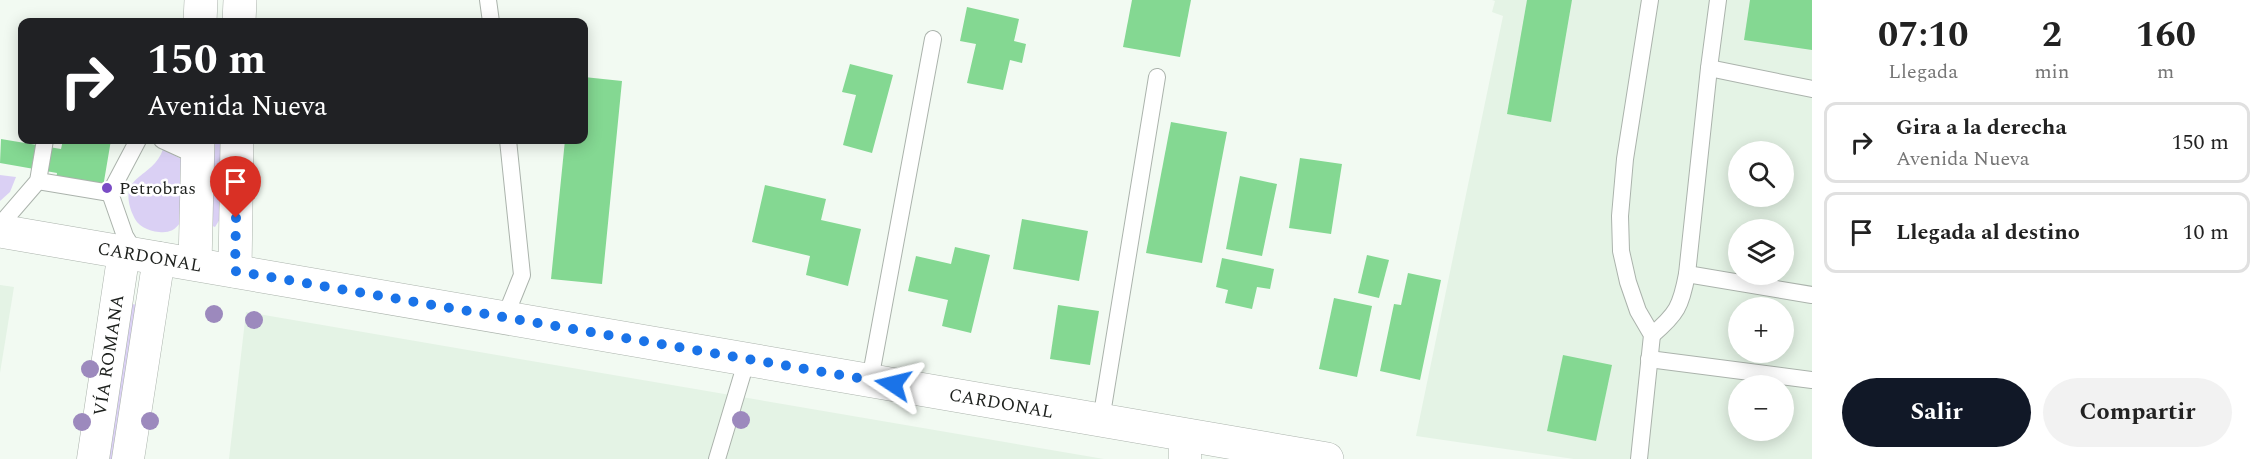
<!DOCTYPE html>
<html lang="es">
<meta charset="utf-8">
<style>
body{margin:0;font-family:Spectral,serif;background:#f2f2f2;color:#222;height:100vh;display:flex;flex-direction:column;font-size:22px;white-space:nowrap}
*{box-sizing:border-box;margin:0}
p{font-size:20px;color:#767676}
.icon{flex:none;width:33px;height:33px;fill:none;stroke:currentColor;stroke-width:2;stroke-linecap:round;stroke-linejoin:round}
.map{position:relative;flex:1;overflow:hidden}
.details{display:flex;flex-direction:column;background:#fff;width:450px}
.details>*{flex:none}
.hud{position:absolute;left:18px;top:18px;width:570px;height:126px;border-radius:12px;box-shadow:0 3px 15px #0003;background:#202124;color:#fff;overflow:hidden}
.buttons{position:absolute;left:1728px;top:141px;display:grid;gap:12px}
.buttons a{display:grid;place-items:center;width:66px;height:66px;border-radius:50%;background:#fff;box-shadow:0 3px 15px #0003;font-size:30px}
.pin{position:absolute;display:grid;place-items:center;width:51px;height:51px;color:#fff;margin:-62px -26px;border-radius:50% 50% 50% 0;rotate:-45deg;box-shadow:0 0 6px #0007}
.pin .icon{rotate:45deg}
.me{position:absolute;width:66px;margin:-33px;rotate:280deg;stroke-linejoin:round;filter:drop-shadow(0 0 4px #0008)}
.turn{display:flex;align-items:center;gap:21px;height:126px;padding:0 30px;font-size:27px}
.turn .icon{width:78px;height:78px;stroke-width:2.5}
.turn b{display:block;font-size:42px;line-height:51px}
.eta{display:flex;justify-content:space-evenly;align-items:center;height:102px;text-align:center}
.eta b{font-size:36px;font-weight:700;line-height:42px}
.action{display:flex;gap:12px;margin-top:auto;padding:12px 30px}
.action a{flex:1;height:69px;border-radius:36px;background:#111827;color:#fff;font-size:24px;font-weight:700;line-height:69px;text-align:center}
.action a+a{background:#f2f2f2;color:#222}
ul{padding:0;list-style:none}
li{display:flex;align-items:center;gap:18px;height:81px;margin:0 12px 9px;padding:0 18px;border:3px solid #e0e0e0;border-radius:12px}
li div{flex:1}
li b{display:block;font-size:22px}
li em{font-style:normal}
main{display:flex;flex:1;min-height:0}
.map>svg:first-child{display:block}
.built{fill:#e4f3e5;fill-rule:evenodd}
.green{fill:#dad0f4}
.building{fill:#84d892}
.lines{fill:none;stroke-linecap:round;stroke-linejoin:round}
.lane-casing{stroke:#abb3ac;stroke-width:18}
.street-casing{stroke:#abb3ac;stroke-width:33}
.secondary-casing{stroke:#abb3ac;stroke-width:34}
.primary-casing{stroke:#abb3ac;stroke-width:34}
.lane{stroke:#fff;stroke-width:16}
.street{stroke:#fff;stroke-width:32}
.secondary{stroke:#fff;stroke-width:33}
.primary{stroke:#fff;stroke-width:33}
.tree{fill:#9c89bd}
.route{stroke:#1a73e8;stroke-width:10;stroke-dasharray:0 18}
.poi-dot{fill:#7a4cc5;stroke:#fff;stroke-width:2}
.labels{text-anchor:middle;dominant-baseline:central;stroke-width:5;stroke-linejoin:round;paint-order:stroke}
.poi-label{font-size:18px;fill:#1d201d;stroke:#fff;text-anchor:start}
.street-label{font-size:18px;fill:#1d201d;stroke:#fff}
</style>
<main>
<div class="map">
<svg width="1812" height="459" viewBox="0 0 1812 459">
<rect width="100%" height="100%" fill="#f2faf2"/>
<!-- built -->
<g class="built">
<path d="M1492,0h320v459h-238l-158,-23 87,-420 -11,-4 3,-11zM1738,152h46v44h-46zM1738,230h46v44h-46zM1738,308h46v44h-46zM1738,386h46v44h-46z"/>
<path d="M0,285l14,2 -14,86z"/>
<path d="M246,312l858,147h-875z"/>
</g>
<!-- green -->
<g class="green">
<path d="M212,140h9l-1,79 -5,8 -5,-2z"/>
<path d="M163,149l18,10 -1,64c-6,8 -12,10 -21,9 -11,-1 -22,-6 -26,-17 -17,-42 20,-35 30,-66z"/>
<path d="M0,175l16,2 -6,15 -10,9z"/>
<path d="M132,304l6,1 -23,154h-9z"/>
</g>
<!-- building -->
<g class="building">
<path d="M1132,0h59l-11,57 -57,-10z"/>
<path d="M1527,0h45l-21,122 -44,-8z"/>
<path d="M1750,0h62v50l-68,-10z"/>
<path d="M967,7l52,12 -5,22 12,3 -4,19 -12,-3 -7,30 -36,-7 9,-39 -16,-3z"/>
<path d="M850,64l43,11 -21,78 -29,-8 13,-50 -14,-3z"/>
<path d="M584,77l38,4 -20,203 -51,-5 14,-139h19z"/>
<path d="M1171,122l56,10 -25,131 -56,-10z"/>
<path d="M1,139l60,10 2,-9h48l-10,59 -47,-8 3,-18 -57,-10z"/>
<path d="M1300,158l42,6 -11,70 -42,-6z"/>
<path d="M1240,176l37,8 -15,72 -36,-7z"/>
<path d="M765,185l61,14 -5,21 40,9 -13,57 -42,-11 4,-19 -58,-14z"/>
<path d="M1022,219l66,12 -9,50 -66,-12z"/>
<path d="M955,247l35,8 -19,78 -29,-7 6,-26 -40,-9 8,-35 35,8z"/>
<path d="M1367,255l22,5 -10,38 -21,-5z"/>
<path d="M1222,258l52,11 -4,20 -13,-2 -5,22 -27,-6 3,-13 -12,-3z"/>
<path d="M1408,273l33,7 -21,100 -40,-9 14,-67 7,1z"/>
<path d="M1334,298l38,8 -15,71 -38,-8z"/>
<path d="M1058,305l41,6 -9,54 -40,-6z"/>
<path d="M1563,355l49,10 -16,76 -49,-10z"/>
</g>
<g class="lines">
<defs>
<g id="lane">
<path d="M488,0l3,22"/>
<path d="M1709,68l103,21"/>
<path d="M162,140l35,16"/>
<path d="M38,181l72,12"/>
<path d="M0,225l38,-44 7,-41"/>
<path d="M136,254l-11,-18 -15,-43 28,-53"/>
<path d="M1687,274l125,21"/>
<path d="M505,317l17,-42 -14,-135"/>
<path d="M1652,335c25,-21 29,-29 35,-61l22,-206 9,-68"/>
<path d="M1649,359l163,21"/>
<path d="M870,380l63,-341"/>
<path d="M1101,420l56,-343"/>
<path d="M717,459l30,-100"/>
<path d="M1639,459l13,-124 -14,-24 -10,-29 -7,-31 -1,-35 5,-57 25,-159"/>
</g>
<g id="street">
<path d="M1185,435v24"/>
<path id="s1" d="M93,459l31,-207"/>
<path d="M128,459l31,-201"/>
</g>
<g id="secondary">
<path d="M200,22l1,-22"/>
<path d="M239,22l1,-22"/>
<path d="M195,264l3,-124"/>
<path d="M235,271l2,-131"/>
</g>
<g id="primary">
<path id="s2" d="M0,231l1327,228"/>
</g>
</defs>
<!-- lane casing -->
<use href="#lane" class="lane-casing"/>
<!-- street casing -->
<use href="#street" class="street-casing"/>
<!-- secondary casing -->
<use href="#secondary" class="secondary-casing"/>
<!-- primary casing -->
<use href="#primary" class="primary-casing"/>
<!-- lane -->
<use href="#lane" class="lane"/>
<!-- street -->
<use href="#street" class="street"/>
<!-- secondary -->
<use href="#secondary" class="secondary"/>
<!-- primary -->
<use href="#primary" class="primary"/>
</g>
<!-- trees -->
<g class="tree">
<circle cx="214" cy="314" r="9"/>
<circle cx="254" cy="320" r="9"/>
<circle cx="90" cy="369" r="9"/>
<circle cx="741" cy="420" r="9"/>
<circle cx="150" cy="421" r="9"/>
<circle cx="82" cy="422" r="9"/>
</g>
<g class="lines">
<!-- route -->
<path class="route" d="M236,218l-1,53 658,113"/>
</g>
<!-- markers -->
<circle class="poi-dot" cx="107" cy="188" r="6"/>
<g class="labels">
<!-- poi labels -->
<g class="poi-label">
<text x="119" y="188">Petrobras</text>
</g>
<!-- street labels -->
<g class="street-label">
<text stroke="none"><textPath href="#s2" startOffset="152">CARDONAL</textPath></text>
<text stroke="none"><textPath href="#s1" startOffset="105">VÍA ROMANA</textPath></text>
<text stroke="none"><textPath href="#s2" startOffset="1016">CARDONAL</textPath></text>
</g>
</g>
</svg>
<div class="buttons">
<a><svg class="icon" aria-label="search" viewBox="0 0 24 24"><circle cx="10" cy="10" r="6"/><path d="M15 15l6 6"/></svg></a>
<a><svg class="icon" aria-label="layers" viewBox="0 0 24 24"><path d="M12 4l9 5-9 5-9-5zM3 14l9 5 9-5"/></svg></a>
<a>+</a>
<a>−</a>
</div>
<div class="pin" style="left:236px;top:218px;background:#d93025"><svg class="icon" aria-label="arrive" viewBox="0 0 24 24"><path d="M6 21V4h12l-3 4 3 4H6"/></svg></div>
<svg class="me" style="left:893px;top:384px" viewBox="-20 -20 40 40"><path d="M0-17L14 15 0 8-14 15z" fill="#1a73e8" stroke="#fff" stroke-width="4"/></svg>
<div class="hud">
<div class="turn"><svg class="icon" aria-label="right" viewBox="0 0 24 24"><path d="M7 20v-9h11M14 6l5 5-5 5"/></svg><div><b>150 m</b>Avenida Nueva</div></div>
</div>
</div>
<section class="details">
<div class="eta">
<div><b>07:10</b><p>Llegada</p></div>
<div><b>2</b><p>min</p></div>
<div><b>160</b><p>m</p></div>
</div>
<ul>
<li><svg class="icon" aria-label="right" viewBox="0 0 24 24"><path d="M7 20v-9h11M14 6l5 5-5 5"/></svg><div><b>Gira a la derecha</b><p>Avenida Nueva</p></div><em>150 m</em></li>
<li><svg class="icon" aria-label="arrive" viewBox="0 0 24 24"><path d="M6 21V4h12l-3 4 3 4H6"/></svg><div><b>Llegada al destino</b></div><em>10 m</em></li>
</ul>
<div class="action"><a>Salir</a><a>Compartir</a></div>
</section>
</main>
